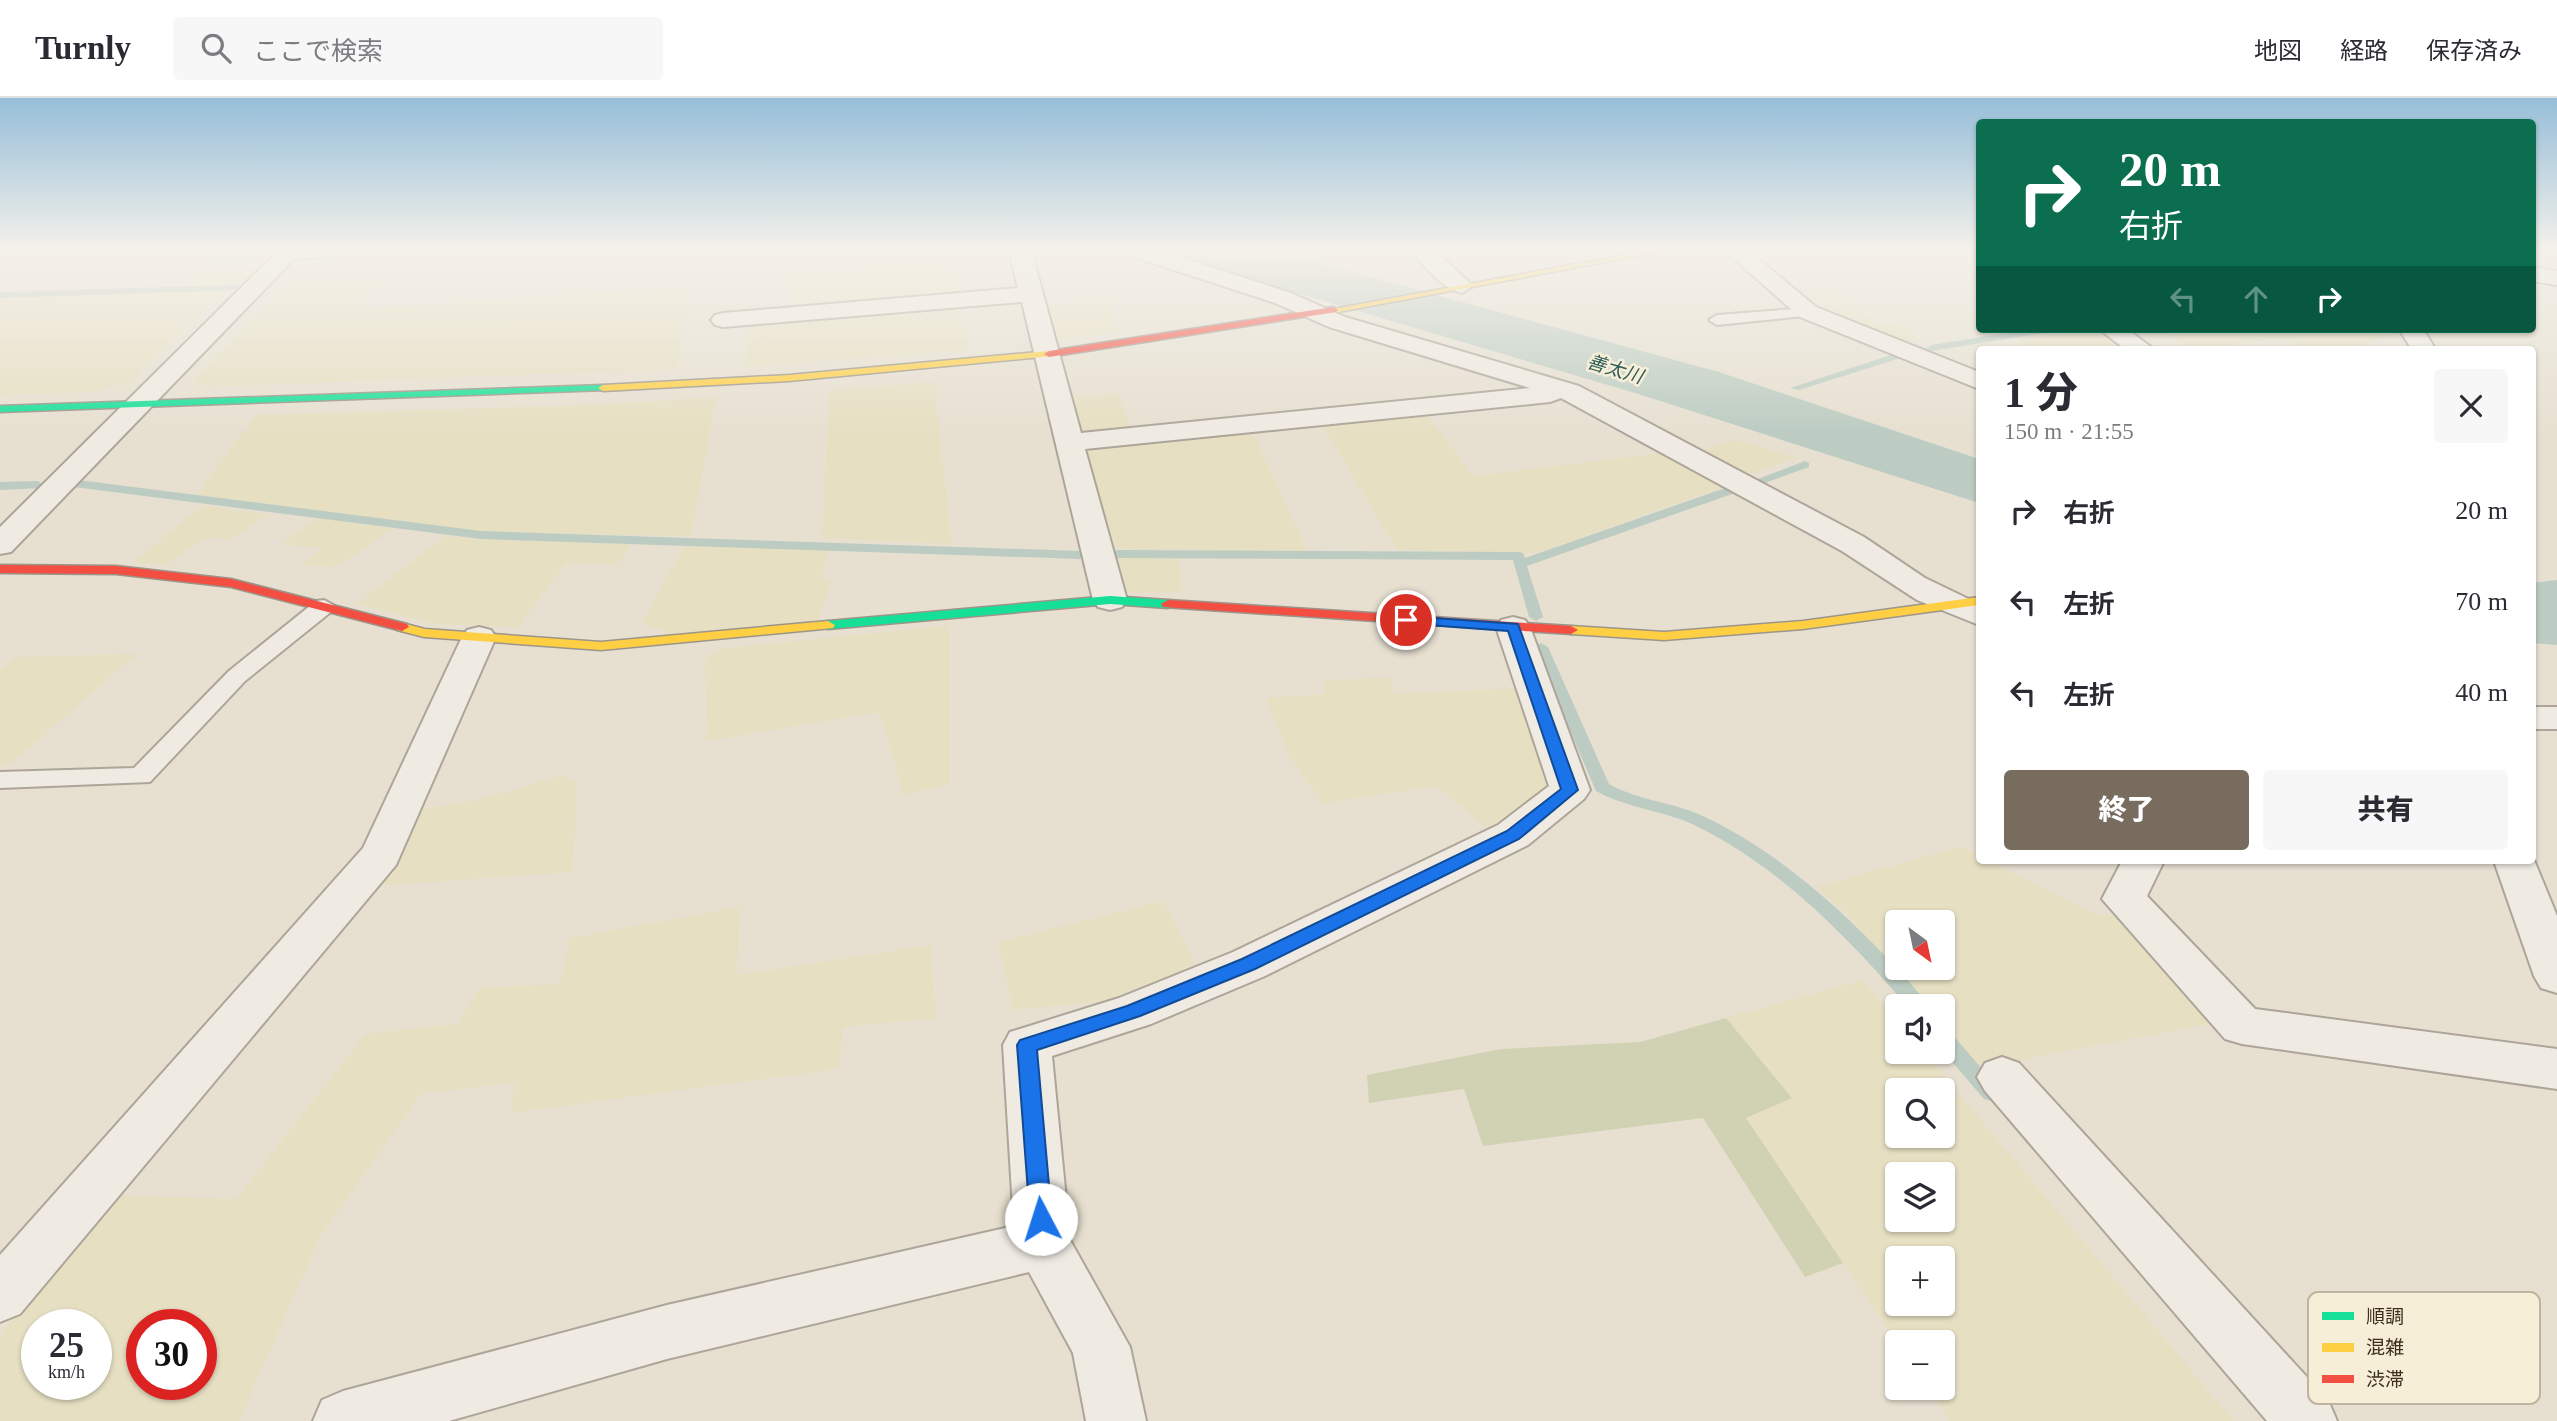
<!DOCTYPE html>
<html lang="ja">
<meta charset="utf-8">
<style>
body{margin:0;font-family:"Times New Roman","Noto Sans JP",serif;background:#f7f7f7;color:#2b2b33;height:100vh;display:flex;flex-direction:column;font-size:26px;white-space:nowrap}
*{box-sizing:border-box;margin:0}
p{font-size:23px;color:#7c7c81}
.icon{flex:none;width:38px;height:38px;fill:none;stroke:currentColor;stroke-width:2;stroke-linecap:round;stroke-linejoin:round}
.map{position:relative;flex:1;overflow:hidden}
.sheet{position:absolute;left:1976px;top:248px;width:560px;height:518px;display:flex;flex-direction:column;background:#fff;border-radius:7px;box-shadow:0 2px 5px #0004}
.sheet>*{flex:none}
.banner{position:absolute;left:1976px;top:21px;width:560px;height:214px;border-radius:7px;box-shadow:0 2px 5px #0004;background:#0b6e4f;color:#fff;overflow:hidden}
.needle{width:46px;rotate:147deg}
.tools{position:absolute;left:1885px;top:812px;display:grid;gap:14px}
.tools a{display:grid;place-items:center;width:70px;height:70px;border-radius:7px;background:#fff;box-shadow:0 2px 5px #0004;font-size:35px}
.speed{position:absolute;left:21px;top:1211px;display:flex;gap:14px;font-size:35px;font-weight:700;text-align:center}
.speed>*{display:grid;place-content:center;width:91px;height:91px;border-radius:50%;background:#fff;box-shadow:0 2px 5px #0004;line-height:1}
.speed small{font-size:18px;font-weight:400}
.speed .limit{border:10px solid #d22;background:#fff;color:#111}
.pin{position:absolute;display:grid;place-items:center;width:60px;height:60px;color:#fff;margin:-30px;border:4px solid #fff;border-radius:50%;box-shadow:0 2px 7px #0007}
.me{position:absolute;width:77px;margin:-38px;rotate:355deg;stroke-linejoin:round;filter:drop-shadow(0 0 5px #0008)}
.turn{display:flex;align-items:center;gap:24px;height:147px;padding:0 28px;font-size:32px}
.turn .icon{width:91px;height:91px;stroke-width:2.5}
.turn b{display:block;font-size:49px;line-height:60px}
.lanes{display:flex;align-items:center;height:66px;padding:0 28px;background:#0003;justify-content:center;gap:35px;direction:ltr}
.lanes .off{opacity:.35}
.round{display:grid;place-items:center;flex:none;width:74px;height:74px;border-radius:7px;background:#f7f7f7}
.summary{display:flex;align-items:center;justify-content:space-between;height:119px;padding:0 28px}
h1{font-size:42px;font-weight:800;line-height:52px}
.button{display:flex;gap:14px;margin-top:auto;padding:14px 28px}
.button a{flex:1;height:80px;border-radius:7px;background:#786c5e;color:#fff;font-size:28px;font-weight:800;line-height:80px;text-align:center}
.button a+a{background:#f7f7f7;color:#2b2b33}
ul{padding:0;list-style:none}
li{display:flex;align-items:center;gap:21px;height:91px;padding:0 28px}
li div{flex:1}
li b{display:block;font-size:26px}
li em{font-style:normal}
header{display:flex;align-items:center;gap:42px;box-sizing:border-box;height:98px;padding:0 35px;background:#fff;border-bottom:2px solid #e1e1e2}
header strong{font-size:33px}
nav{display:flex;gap:38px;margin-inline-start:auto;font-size:24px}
.search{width:490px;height:63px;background:#f7f7f7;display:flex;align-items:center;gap:18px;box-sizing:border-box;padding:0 24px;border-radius:7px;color:#7c7c81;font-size:26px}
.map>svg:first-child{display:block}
.farmland{fill:#e6dfc2;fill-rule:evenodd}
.cemetery{fill:#d1d1b3}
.water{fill:#bcccc2}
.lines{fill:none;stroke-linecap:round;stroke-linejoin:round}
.stream{fill:#bcccc2;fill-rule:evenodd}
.lane-casing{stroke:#ada599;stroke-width:4}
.street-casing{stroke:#ada599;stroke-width:4}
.fast-casing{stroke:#9c958a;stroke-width:3}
.slow-casing{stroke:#9c958a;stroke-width:3}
.jam-casing{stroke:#9c958a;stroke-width:3}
.lane{fill:#efebe3;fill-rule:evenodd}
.street{fill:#efebe3;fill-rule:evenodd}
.fast{fill:#16e098;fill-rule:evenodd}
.slow{fill:#ffcf43;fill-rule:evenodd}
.jam{fill:#f24e42;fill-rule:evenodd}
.route{fill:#1a73e8;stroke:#114b97;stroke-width:2}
.labels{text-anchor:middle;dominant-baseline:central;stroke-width:5;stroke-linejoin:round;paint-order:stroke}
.far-water-label{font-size:19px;font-style:italic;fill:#2f5d5a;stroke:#f7eed8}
.key{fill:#f7eed8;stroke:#bfb4a1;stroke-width:2}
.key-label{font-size:19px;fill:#3d2e20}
</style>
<header>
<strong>Turnly</strong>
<div class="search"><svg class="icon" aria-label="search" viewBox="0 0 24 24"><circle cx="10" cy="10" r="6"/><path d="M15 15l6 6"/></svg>ここで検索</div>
<nav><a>地図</a><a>経路</a><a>保存済み</a></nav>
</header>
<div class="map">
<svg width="2557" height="1323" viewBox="0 0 2557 1323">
<rect width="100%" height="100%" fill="#e7e0d1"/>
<!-- farmland -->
<g class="farmland">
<path d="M226,152h52l-34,34 -64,2z"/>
<path d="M919,152h37l-6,1 9,47 -169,14 1,-42 129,-11z"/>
<path d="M1941,152h38v28z"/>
<path d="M378,183l-22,29 334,-24 -13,83 -472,18 -12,-6 93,-94z"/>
<path d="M226,191l-96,92 -37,11 -93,3v-97z"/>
<path d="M1831,191l46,35 22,1 18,13 -17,4 -82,-31 -24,-19z"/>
<path d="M1107,203l11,31 -57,8 -11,-5 -7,-29z"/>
<path d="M958,206l12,46 -225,17 5,-46z"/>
<path d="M2085,231h21l31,21h-108l-14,-9z"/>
<path d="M2158,231h239l2,3 -49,18h-45l-21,-12 -90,12z"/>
<path d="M934,284l18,162 -130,-6 7,-148z"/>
<path d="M1119,295l12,38 -39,4 -15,-4 -9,-33z"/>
<path d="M716,299l-25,139 -207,-4 -288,-37 60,-80 355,-11z"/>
<path d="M1425,314l48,64 190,-23 63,33 -189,67 -140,-3 -77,-129z"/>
<path d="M1251,330l56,123 -190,-2 -36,-97 11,-8z"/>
<path d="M1735,342l62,17 -49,18 -44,-25z"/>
<path d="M202,408l65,8 -37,26 -23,-3 -39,27 -35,-1z"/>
<path d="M318,420l75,11 -57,38 -35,-2 21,-17 -40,-4z"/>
<path d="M446,438l32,3 154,5 -14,20 -52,-1 -48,64 -84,-3 -77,-20z"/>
<path d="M685,447l143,5 -7,29h11l-14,41 -143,15 -34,-11z"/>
<path d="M1107,459l71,1 5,34 -45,1 -20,-4z"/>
<path d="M950,527v159l-46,11 -25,-83 -172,29 -2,-80 13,-12z"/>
<path d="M136,556l-124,109 -12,4v-95l14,-15z"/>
<path d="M1389,579l5,17 125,-6 32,97 -13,24 -51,20 -50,-43 -113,17 -34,-45 -24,-60 59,-4 -3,-13z"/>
<path d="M561,678l16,5 -4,91 -201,14 48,-77 57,-9z"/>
<path d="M1962,748l17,10v5h8l107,52 30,5 91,105 -237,45 -35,-42 -1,-20h-17l-81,-95 -27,-24zM1897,824h45v46h-45z"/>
<path d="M1163,803l34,66 -80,33 -104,10 -15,-68z"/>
<path d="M739,809l-2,68 194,-30 5,73 -93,9 -4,42 -329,44 5,-30 -93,10 -101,142 -82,186h-239v-85l105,-141 131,4 130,-165 92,-10 21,-36 81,-4 10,-46zM37,1227h59v59h-59zM142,1227h59v59h-59z"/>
<path d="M1863,882l34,40v32h27l310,369h-284l-23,-33h15v-46l-45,1 -54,-80 -97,-145 46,-20 -66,-80zM1897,992h45v46h-45zM1897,1076h45v46h-45zM1897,1160h45v46h-45z"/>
</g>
<!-- cemetery -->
<path class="cemetery" d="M1726,920l66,80 -46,20 97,145 -38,14 -102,-159 -220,28 -19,-57 -95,14 -2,-28 134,-26 139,-7z"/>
<!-- water -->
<g class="water">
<path d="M1152,152h119l448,122 260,87v44l-344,-110z"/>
<path d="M2557,482v65l-25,-2v-60z"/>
</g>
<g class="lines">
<!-- stream -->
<g class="stream">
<path d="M237,187l2,2 -5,3 -234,8v-6z"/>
<path d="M2031,231h24l-5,3 -119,19 -5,-3 5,-3z"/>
<path d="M1903,253l4,1v4l-108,34 -9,-2z"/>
<path d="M1805,363l4,2v4l-50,18 -6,-4z"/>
<path d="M78,382l403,51 599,20 6,4 -6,4 -599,-20 -407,-52 -2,-3z"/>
<path d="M38,383l6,4 -2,3 -42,2v-8z"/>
<path d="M1731,388l6,4 -2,3 -208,73 16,51 -7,4 -7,-4 -16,-57 -396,-2 -6,-4 6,-4 401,2 5,1 2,5z"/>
<path d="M1541,545l7,4 61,137c30,17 65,18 96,33 71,34 131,87 185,144 12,14 29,29 37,45h-20c-61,-71 -129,-141 -215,-182 -31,-14 -66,-16 -96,-33l-62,-144z"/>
<path d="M1942,931l7,2 49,56 3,6 -3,6 -7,2 -7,-2 -42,-49z"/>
</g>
<defs>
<g id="lane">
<path d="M1808,210l5,1v6l-96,10 -8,-5 8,-5z"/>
<path d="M324,502l11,6 -3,5 -87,70 -95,101 -150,6v-16l134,-4 95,-97 87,-70z"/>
</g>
<g id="street">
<path d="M279,152h61l-11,6 -35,3 -283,293 -11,2v-27z"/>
<path d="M1009,152h22l50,183 449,-45 -201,-61 -54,-24 -147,-48 -3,-5h33l133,43 54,24 234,69 285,151 61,41 54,26v21l-62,-25 -75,-49 -281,-153 -11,4 -465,47 42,151 -5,7 -12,3 -12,-3 -5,-7 -71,-298 -299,25 -8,-2 -4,-5 4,-5 8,-2 295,-25z"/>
<path d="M1412,152h23l38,36 -11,7c-21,-5 -38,-26 -50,-43z"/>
<path d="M1724,152h24l68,57 163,65v17l-179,-72z"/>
<path d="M2532,169l25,4v14l-25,-4z"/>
<path d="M2099,231h28l28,21h-29z"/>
<path d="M2399,231h24l13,21h-24z"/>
<path d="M1513,519l12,3 5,7 60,163 -6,9 -56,46 -263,131 -114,48 -99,32 18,184 60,107 16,74h-60l-13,-68 -44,-81 -362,87 -218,62h-136l9,-21 21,-9 324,-86 347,-79 -11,-181 7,-13 109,-34 114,-46 265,-127 51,-39 -53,-159 5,-7z"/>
<path d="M479,529l12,3 5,7 -100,228 -376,449 -20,8v-67l363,-407 99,-211 5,-7z"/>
<rect x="2532" y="609" width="25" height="22"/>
<path d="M2532,757l25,61v77l-16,-5 -7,-12 -40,-115h38z"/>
<path d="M2122,763h42l-17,35 108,113 302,40v40l-315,-45 -17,-5 -123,-140z"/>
<path d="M2002,959l17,6 309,337 9,21h-70l-282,-330 -8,-14 8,-14z"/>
</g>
<g id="fast">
<path d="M603,287l4,1v4l-607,22v-6z"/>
<path d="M1110,498l58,4 7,4 -7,4 -58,-4 -282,25 -7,-4 7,-4z"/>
</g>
<g id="slow">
<path d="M1651,152h19l-337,63 -5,-3z"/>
<path d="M1049,253l5,3 -1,2 -264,25 -186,10 -5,-3 5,-3 186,-10z"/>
<path d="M1979,499v8l-176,24 -139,11 -93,-6 -7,-4 7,-4 93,6 139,-11z"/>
<path d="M828,523l7,4 -2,3 -232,22 -177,-13 -27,-7 -2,-3 7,-4 23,6 176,13z"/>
</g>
<g id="jam">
<path d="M1333,209l5,3 -2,2 -287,45 -5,-3 5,-3z"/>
<path d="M0,467l116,1 115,13 176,45 2,3 -7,4 -171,-44 -115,-13 -116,-1z"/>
<path d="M1168,502l403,26 7,4 -7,4 -408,-27 -2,-3z"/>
</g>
</defs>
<!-- lane casing -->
<use href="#lane" class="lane-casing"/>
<!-- street casing -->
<use href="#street" class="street-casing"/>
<!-- fast casing -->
<use href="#fast" class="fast-casing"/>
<!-- slow casing -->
<use href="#slow" class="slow-casing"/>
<!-- jam casing -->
<use href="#jam" class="jam-casing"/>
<!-- lane -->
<use href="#lane" class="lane"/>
<!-- street -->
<use href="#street" class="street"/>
<!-- fast -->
<use href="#fast" class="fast"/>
<!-- slow -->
<use href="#slow" class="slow"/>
<!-- jam -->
<use href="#jam" class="jam"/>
</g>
<!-- sky -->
<linearGradient id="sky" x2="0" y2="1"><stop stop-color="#96bed9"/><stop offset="0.45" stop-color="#f4f1ea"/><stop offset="1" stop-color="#f4f1ea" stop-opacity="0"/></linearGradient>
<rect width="2557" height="337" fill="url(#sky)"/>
<!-- route -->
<path class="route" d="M1406,518l112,8 60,166 -59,49 -264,130 -115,47 -103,34 15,169 -3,7 -8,3 -8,-3 -3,-7 -13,-174 3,-5 107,-34 115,-47 265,-128 54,-42 -53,-158 -107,-8v-6z"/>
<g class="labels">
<!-- far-water labels -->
<g class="far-water-label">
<text transform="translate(1615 271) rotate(17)">善太川</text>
</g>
</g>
<!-- legend -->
<rect x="2308" y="1194" width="232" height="112" rx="10" class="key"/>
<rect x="2322" y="1214" width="32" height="8" fill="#16e098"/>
<rect x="2322" y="1245" width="32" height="9" fill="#ffcf43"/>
<rect x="2322" y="1277" width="32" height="8" fill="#f24e42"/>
<g class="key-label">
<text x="2366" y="1225">順調</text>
<text x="2366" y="1256">混雑</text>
<text x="2366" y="1288">渋滞</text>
</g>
</svg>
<div class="tools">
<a><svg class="needle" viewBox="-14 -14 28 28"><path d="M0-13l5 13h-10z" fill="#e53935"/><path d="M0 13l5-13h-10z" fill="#7c7c81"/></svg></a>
<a><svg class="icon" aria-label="sound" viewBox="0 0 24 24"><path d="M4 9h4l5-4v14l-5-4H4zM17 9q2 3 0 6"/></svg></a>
<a><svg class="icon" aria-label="search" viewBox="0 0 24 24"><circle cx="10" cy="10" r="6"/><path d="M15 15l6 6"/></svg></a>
<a><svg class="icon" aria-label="layers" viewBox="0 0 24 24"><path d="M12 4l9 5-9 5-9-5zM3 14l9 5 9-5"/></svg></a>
<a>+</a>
<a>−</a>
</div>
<div class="speed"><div>25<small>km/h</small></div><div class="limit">30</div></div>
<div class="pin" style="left:1406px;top:522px;background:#d93025"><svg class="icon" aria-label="arrive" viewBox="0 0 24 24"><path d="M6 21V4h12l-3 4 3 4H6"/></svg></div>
<svg class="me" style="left:1041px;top:1121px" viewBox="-20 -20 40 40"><circle r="19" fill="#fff"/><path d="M0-13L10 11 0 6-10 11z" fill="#1a73e8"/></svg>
<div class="banner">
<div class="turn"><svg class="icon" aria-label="right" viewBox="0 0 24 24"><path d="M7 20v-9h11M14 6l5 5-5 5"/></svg><div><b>20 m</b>右折</div></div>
<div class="lanes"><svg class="icon off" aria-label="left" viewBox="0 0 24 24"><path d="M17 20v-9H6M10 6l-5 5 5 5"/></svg><svg class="icon off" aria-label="ahead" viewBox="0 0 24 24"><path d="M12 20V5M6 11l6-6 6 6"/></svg><svg class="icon" aria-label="right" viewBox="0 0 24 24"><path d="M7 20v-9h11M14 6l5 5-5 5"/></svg></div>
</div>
<section class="sheet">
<div class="summary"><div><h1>1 分</h1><p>150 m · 21:55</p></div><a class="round"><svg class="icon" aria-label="close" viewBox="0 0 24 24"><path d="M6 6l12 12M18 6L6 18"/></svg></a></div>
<ul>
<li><svg class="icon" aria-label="right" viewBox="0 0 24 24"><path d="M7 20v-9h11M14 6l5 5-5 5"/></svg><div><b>右折</b></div><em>20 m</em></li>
<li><svg class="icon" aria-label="left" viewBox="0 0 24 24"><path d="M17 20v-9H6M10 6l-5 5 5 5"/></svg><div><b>左折</b></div><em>70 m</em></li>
<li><svg class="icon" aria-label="left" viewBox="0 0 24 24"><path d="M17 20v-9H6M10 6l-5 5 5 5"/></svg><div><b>左折</b></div><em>40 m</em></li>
</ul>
<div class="button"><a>終了</a><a>共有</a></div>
</section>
</div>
